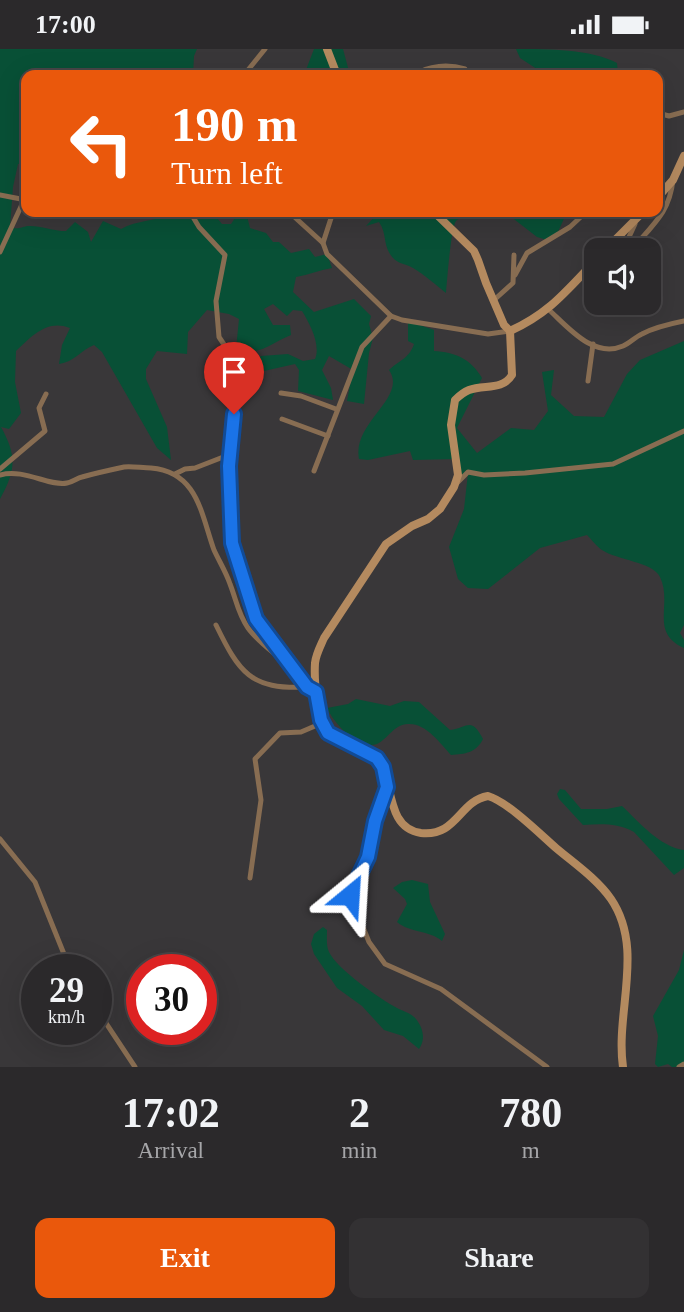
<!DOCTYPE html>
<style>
body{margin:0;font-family:Georgia,serif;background:#333133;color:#f1f3f6;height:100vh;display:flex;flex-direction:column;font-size:26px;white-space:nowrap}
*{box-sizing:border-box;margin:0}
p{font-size:23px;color:#a6a6a9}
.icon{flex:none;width:38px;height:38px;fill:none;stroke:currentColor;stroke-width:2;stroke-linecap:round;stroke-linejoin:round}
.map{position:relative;height:1018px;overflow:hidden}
.panel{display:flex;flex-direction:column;background:#2b292b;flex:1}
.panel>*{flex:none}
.guide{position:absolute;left:21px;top:21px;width:642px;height:147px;border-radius:14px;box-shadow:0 7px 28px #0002,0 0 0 2px #474547;background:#ea580c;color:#fff;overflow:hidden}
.fabs{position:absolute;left:584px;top:189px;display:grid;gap:14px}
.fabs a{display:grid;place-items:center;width:77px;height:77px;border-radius:14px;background:#2b292b;box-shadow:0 7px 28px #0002,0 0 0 2px #474547;font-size:35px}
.speed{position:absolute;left:21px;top:905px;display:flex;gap:14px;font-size:35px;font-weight:700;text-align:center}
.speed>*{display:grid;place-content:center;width:91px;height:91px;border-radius:50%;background:#2b292b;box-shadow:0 7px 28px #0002,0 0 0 2px #474547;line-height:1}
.speed small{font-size:18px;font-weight:400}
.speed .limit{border:10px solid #d22;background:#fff;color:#111}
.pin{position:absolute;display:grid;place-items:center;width:60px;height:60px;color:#fff;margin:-72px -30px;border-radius:50% 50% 50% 0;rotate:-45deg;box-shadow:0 0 7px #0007}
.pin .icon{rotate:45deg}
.me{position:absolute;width:77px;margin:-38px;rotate:27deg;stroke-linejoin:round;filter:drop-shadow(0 0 5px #0008)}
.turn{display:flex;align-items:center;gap:24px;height:147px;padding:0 35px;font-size:32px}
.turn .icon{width:91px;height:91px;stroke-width:2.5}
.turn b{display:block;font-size:49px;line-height:60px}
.eta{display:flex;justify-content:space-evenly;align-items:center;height:119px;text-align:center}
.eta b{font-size:42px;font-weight:700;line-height:49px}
.button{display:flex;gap:14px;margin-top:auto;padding:14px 35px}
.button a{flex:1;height:80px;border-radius:14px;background:#ea580c;color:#fff;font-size:28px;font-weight:700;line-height:80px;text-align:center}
.button a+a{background:#333133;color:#f1f3f6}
.status{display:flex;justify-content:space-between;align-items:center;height:49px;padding:0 35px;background:#2b292b;direction:ltr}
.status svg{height:19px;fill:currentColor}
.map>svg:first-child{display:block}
.green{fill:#085036}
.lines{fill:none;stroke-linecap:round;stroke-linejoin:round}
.street{stroke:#886d52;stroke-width:5}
.secondary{stroke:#b48a5f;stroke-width:8}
.route-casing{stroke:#114b97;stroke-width:18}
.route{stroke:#1a73e8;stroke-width:12}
</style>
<div class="status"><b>17:00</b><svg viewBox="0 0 49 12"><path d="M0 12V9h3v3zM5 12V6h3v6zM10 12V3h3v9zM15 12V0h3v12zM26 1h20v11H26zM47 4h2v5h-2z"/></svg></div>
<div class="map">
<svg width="684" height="1018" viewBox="0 0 684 1018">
<rect width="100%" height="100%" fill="#393739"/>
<!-- green -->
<g class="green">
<path d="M0,0h197l-3,7 -1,19h-167v88l-8,1 -5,23 -3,40c9,3 10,0 18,-1 10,-1 25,5 38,5l9,-9 13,10 3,10 12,-21 18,8c16,-9 35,-8 52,-15l1,-2h38l10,12h9l8,-12h7l4,16 16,5 7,9h6l12,11 18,-4 6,8 12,-3 5,14c-13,2 -23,7 -36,9l-3,15 21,20 40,-13 17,17 -2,8 4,14 -4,15 -5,51 -17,-3 6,-31 -24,-14 -7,14 9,18 2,12 -35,-9 1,-21 -4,-6 -40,9 1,-10 5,-7 27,-2 15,7 12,-2c6,-14 -5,-35 -13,-48l-9,-1 -6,6 -14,-12 -9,5 9,16h17l1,10c-20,8 -34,23 -55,14l3,-30 -10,-5 -22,-4 -19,22 -1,22 -30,-3 -11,18v10l21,48 4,33 -14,-12 -55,-96 -8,-7c-13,5 -20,17 -35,19l3,-19 8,-17c-23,-9 -38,8 -54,23l-1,31 6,31 -12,16 -8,-2c16,29 15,43 -1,72z"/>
<path d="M314,0h29l7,26h-46z"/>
<path d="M516,0c32,0 75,0 101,14l1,11 -21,-3 -51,4 -26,-17z"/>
<path d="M379,163h188l-10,22 -10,6 -10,-3 -31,-24c-13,1 -40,-2 -50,8 -5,6 -9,60 -10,72 -10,-8 -21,-18 -33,-25 -9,-5 -17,-4 -23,-14 -7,-11 -3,-20 -11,-32l-13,4z"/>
<path d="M408,272l26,9v21c21,1 37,8 48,27l-25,50 20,25 34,-25 23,2 14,-19 -6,-39 12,-2 -3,25 23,21 30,1 23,-43 13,-14 44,-19v284l-4,8 4,7v8c-35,-16 -11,-44 -24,-71 -7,-15 -43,-17 -58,-27 -5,-3 -10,-10 -15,-15l-47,13 -52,41 -20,-1 -10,-9 -9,-32 15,-38 4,-36 -14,14 3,-28 -44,1 -3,-9 -42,9 -9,-1c-7,-37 49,-61 30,-89 9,-9 20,-11 25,-26l-6,-3z"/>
<path d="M356,650l34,7 14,-5 15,1 31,28c18,-2 21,-14 33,9 -7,14 -18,15 -32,16 -11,-12 -25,-32 -43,-31 -14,0 -20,15 -31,20 -19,7 -43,-21 -50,-36l21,-4z"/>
<path d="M560,740l5,1 16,19h26l15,-3c17,16 38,41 62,44v18l-10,7 -40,-43c-17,-9 -32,-8 -51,-7l-24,-26 -2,-5z"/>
<path d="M412,831l16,4 2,18 15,32 -3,7c-13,-11 -32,-8 -45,-19l10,-18 -2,-5 -12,-11 9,-6z"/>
<path d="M323,878l4,3c0,7 -1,16 2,22 8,17 51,47 68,56 7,4 13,4 19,11 7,9 10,20 3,30l-16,-13 -19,-6 -22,-24 -25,-18 -23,-34 -3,-10 3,-10z"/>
<path d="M684,901v117h-12l-4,-3 -10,3 -3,-3 3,-28 -5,-20 26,-46z"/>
</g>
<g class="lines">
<!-- street -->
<g class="street">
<path d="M244,26l21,-26"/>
<path d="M415,26c13,-10 34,-11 50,-6l1,6"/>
<path d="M658,64l11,3 15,-4"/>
<path d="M0,146l26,5"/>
<path d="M190,163l9,15 26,28 -9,46 3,36 14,21 1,73 -5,35 3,77 24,76 44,59"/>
<path d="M289,163l34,31 4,11 64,62 11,4 86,14 22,-3"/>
<path d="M641,190c18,-20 29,-32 32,-59"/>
<path d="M323,194l10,-31"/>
<path d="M623,201l12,-26"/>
<path d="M0,203l24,-52"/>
<path d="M515,226l12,-22 43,-26 16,-15"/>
<path d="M494,251l19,-17 1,-28"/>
<path d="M548,260c19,17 45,50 75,37 7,-3 12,-9 19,-12 13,-7 27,-10 42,-13"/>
<path d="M588,332l5,-37"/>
<path d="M281,344l20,3 35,13"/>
<path d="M282,370l46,17"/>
<path d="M0,420l45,-38 -6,-23 7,-14"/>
<path d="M314,422l48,-124 29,-31"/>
<path d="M175,425l10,-5 10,-1 36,-14"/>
<path d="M0,426c24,-7 50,12 67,8 6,-1 10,-5 15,-6 14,-4 28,-7 42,-10 8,-1 18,1 27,1 47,4 50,46 63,82 5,11 12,22 16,34 6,15 8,30 18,44 10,14 27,25 39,37"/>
<path d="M456,435l12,-12 16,3 41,-2 88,-9 71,-33"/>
<path d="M216,576c23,47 34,65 91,62"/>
<path d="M298,628l9,10 9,5"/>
<path d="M387,739l-12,33 -7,36 -17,33 -1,5 19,47 16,22 56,25 106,78"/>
<path d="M0,790l35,43 35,87"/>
<path d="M250,829l11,-78 -6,-41 25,-26 21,-1 21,-9"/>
<path d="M96,959l39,59"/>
<path d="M679,1018l5,-3"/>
</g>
<!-- secondary -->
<g class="secondary">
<path d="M327,0l10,26"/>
<path d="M658,148l15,-17 11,-24"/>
<path d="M434,163l40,39 4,9 8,23 18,42 6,6 2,44c-10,16 -28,9 -43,15 -5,2 -10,6 -14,10l-4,25 7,50 -4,12 -14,22 -12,10 -16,7 -26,18 -62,94c-4,9 -8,16 -9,25 -1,16 2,63 15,72 14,10 42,12 51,28 12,23 6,65 40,70 36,4 38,-32 67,-37 20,6 52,38 68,52 19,16 41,31 55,51 34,50 4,113 12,168"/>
<path d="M605,201l38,-38"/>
<path d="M510,282c40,-18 57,-41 87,-72"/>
</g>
</g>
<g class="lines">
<defs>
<path id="route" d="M234,365l-5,52 3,77 24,76 51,68 9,5 5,28 7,13 49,25 6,9 4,20 -12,34 -7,36 -18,38"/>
</defs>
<!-- route casing -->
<use href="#route" class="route-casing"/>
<!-- route -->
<use href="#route" class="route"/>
</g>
</svg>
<div class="fabs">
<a><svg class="icon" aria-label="sound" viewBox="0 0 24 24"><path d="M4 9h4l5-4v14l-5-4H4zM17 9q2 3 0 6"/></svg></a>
</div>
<div class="speed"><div>29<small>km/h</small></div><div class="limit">30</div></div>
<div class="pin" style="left:234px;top:365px;background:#d93025"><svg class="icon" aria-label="arrive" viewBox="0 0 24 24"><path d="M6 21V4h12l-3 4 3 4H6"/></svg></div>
<svg class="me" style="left:350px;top:846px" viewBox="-20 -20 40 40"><path d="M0-17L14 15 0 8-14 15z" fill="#1a73e8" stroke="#fff" stroke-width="4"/></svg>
<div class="guide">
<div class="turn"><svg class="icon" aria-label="left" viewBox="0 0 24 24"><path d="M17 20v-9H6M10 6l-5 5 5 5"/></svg><div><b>190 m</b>Turn left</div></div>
</div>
</div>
<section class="panel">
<div class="eta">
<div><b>17:02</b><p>Arrival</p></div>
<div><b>2</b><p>min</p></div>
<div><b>780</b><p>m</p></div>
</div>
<div class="button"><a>Exit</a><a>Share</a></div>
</section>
